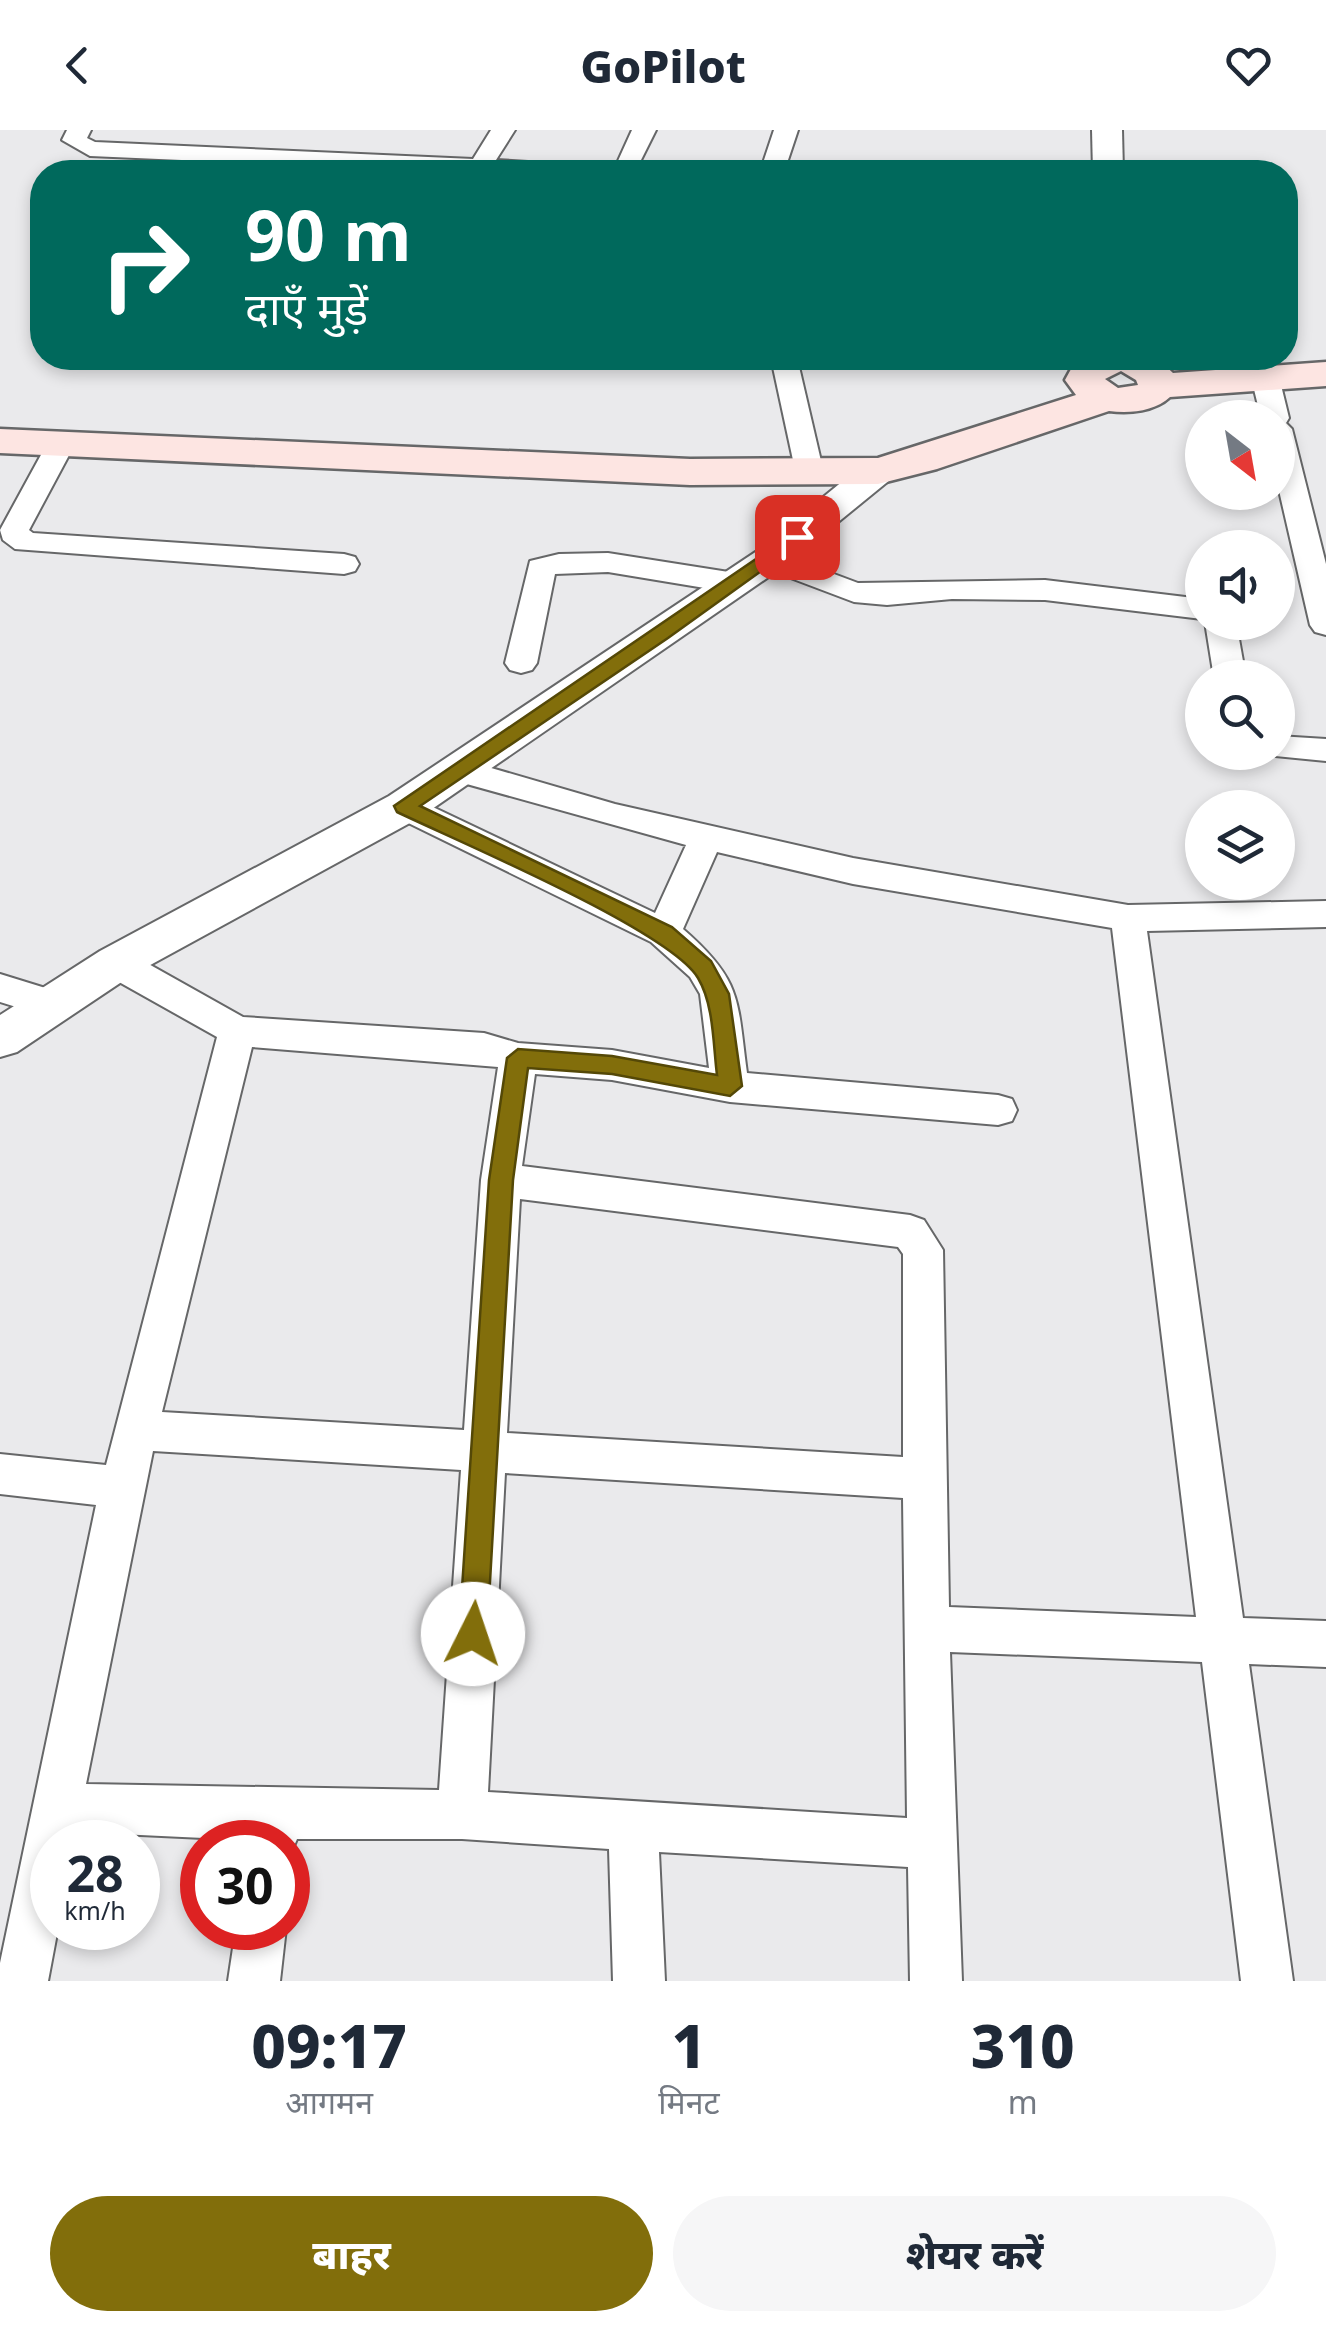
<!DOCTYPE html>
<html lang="hi">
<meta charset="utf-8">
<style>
body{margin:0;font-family:"Noto Sans","Noto Sans Devanagari",sans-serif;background:#f6f6f7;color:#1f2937;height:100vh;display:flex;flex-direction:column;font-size:38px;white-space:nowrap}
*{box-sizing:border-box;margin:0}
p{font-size:32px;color:#747a83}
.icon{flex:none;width:55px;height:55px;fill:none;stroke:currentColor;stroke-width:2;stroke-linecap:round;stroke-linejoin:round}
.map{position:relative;height:1851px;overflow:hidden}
.side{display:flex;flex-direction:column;background:#fff;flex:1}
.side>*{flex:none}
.top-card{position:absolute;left:30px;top:30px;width:1268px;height:210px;border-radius:40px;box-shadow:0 5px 15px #0003;background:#00695c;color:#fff;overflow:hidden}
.needle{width:65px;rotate:149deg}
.controls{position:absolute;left:1185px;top:270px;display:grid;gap:20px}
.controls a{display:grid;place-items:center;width:110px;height:110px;border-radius:50%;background:#fff;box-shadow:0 5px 15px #0003;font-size:50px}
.speed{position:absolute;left:30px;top:1690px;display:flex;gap:20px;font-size:50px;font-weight:700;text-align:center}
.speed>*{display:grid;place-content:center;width:130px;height:130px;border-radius:50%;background:#fff;box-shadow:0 5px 15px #0003;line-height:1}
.speed small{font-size:25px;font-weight:400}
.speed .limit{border:15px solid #d22;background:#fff;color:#111}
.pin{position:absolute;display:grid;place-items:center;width:85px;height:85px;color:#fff;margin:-42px;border-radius:20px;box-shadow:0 5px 15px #0006}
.me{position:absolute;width:110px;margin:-55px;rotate:4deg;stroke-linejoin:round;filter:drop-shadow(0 0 8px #0008)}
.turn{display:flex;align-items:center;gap:35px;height:210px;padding:0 50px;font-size:45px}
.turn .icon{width:130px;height:130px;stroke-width:2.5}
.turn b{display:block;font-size:70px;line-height:85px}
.eta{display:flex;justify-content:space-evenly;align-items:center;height:170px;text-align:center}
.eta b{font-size:60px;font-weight:800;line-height:70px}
.primary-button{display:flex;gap:20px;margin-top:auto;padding:20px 50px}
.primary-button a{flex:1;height:115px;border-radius:60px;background:#826e0b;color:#fff;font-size:40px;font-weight:800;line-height:115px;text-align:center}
.primary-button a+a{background:#f6f6f7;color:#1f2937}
header{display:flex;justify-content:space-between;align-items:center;height:130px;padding:0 50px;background:#fff;font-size:45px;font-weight:800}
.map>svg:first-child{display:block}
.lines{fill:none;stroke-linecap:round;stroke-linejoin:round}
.minor-casing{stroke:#666768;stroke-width:4}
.tertiary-casing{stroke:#666768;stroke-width:4}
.secondary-casing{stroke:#666768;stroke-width:5}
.minor{fill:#fff;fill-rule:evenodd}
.tertiary{fill:#fff;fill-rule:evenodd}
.secondary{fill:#fde5e2;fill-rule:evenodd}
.route{fill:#826e0b;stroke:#544807;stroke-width:2.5}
</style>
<header><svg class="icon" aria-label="back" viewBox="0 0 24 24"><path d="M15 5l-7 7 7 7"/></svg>GoPilot<svg class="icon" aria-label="heart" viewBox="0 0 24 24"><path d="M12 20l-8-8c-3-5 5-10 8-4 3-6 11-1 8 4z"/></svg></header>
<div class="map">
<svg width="1326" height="1851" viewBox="0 0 1326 1851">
<rect width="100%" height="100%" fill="#eaeaec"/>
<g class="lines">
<defs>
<g id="minor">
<path d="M67,0h24l-4,8 8,4 378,17 18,-29h24l-19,30 113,7 8,-4 15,-33h24l-21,42h-183l-362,-16 -28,-16z"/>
<path d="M774,0h24l-14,42h-24z"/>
<path d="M771,228h26l27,116 -4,6h-20l-4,-6z"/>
<path d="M1265,239l14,8 10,41 -3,5 6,6 34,135v71l-11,-3 -5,-7 -32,-139v-68h-17l-10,-41z"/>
<path d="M62,304l10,2 4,6 -47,88 4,3 311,21 11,3 4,7 -4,7 -11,3 -329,-25 -12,-9 -3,-10 48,-88 4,-6z"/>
<path d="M770,420l88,33 187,-3 157,19v20l-157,-19 -93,-1 -65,6 -33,-3 -95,-36 -4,-7 4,-7z"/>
<path d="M608,423l127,20 11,3 4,7 -4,7 -11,3 -127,-21 -53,2 -18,89 -5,7 -11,3 -11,-3 -5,-7 25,-102 29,-7z"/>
<path d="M1205,492h31l10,56h-32z"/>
<path d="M1278,606l48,3v22l-60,-6 12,-3z"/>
<path d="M457,628l158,46 238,54 275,47 198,-4v26l-179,4 96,687 83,3v46l-77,-3 44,317h-52l-39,-319 -252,-10 12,329h-52l-2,-114 -249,-15 6,129h-52l-4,-132 -147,-10h-165l-9,21v-18l-211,-10 -2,10h-23v86h6l-10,53h-48v-18l96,-458 -96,-11v-40l106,11 111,-428 -114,-64 -5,-10 5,-10 13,-4 13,4 114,64 241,16 34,10 94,7 97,18 -9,-74 -10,-17 -39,-35 -259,-127 -5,-8 5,-8 12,-4 12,4 239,114 31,-68 -241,-67 -5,-8 5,-8zM717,722l136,32 259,44 84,689 -247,-10 -6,-357 -19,-30 -14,-5 -388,-49 13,-92 77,6 118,22 268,23 14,-4 5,-11 -5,-11 -14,-4 -251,-22c-10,-73 -4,-92 -64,-144zM252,917l246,20 -17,113 -17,250 -302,-18zM520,1069l378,48 5,7v203l-396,-24zM153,1321l308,19 -22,320 -353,-6zM505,1343l398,25 4,320 -419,-26z"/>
<path d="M0,844l68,21 5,10 -5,10 -13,4 -55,-17z"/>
<path d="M236,1798h50l-6,53h-52z"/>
</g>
<g id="tertiary">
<path d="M1092,0h30l1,42h-30z"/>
<path d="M878,330l13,3 5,8 -5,8 -108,88 -364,251 -287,157 -115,77 -17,5v-42l100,-64 289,-155 368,-245 108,-88z"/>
</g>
<path id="secondary" d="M1083,228h74l16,15 153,-11v24l-156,11c-15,14 -40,17 -61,14l-172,58 -59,15 -188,1 -690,-32v-24l690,30 188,-1 198,-63 -11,-15 11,-20zM1121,241l15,9 2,5 -20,3 -13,-9z"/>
</defs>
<!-- minor casing -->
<use href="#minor" class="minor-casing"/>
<!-- tertiary casing -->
<use href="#tertiary" class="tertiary-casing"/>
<!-- secondary casing -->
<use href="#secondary" class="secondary-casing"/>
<!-- minor -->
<use href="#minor" class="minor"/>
<!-- tertiary -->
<use href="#tertiary" class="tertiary"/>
<!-- secondary -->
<use href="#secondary" class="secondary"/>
</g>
<!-- route -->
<path class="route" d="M797,401l6,2v8l-135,97 -248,168 252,121 39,34 18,33 13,92 -12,10 -118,-22 -84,-6 -15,112 -26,454 -4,9 -10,4 -10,-4 -4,-9 30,-454 18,-122 11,-9 94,7 105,19c-4,-31 -3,-70 -19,-97 -29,-48 -241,-137 -301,-166l-3,-6z"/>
</svg>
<div class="controls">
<a><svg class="needle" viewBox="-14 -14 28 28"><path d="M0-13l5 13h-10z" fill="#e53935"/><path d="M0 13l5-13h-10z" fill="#747a83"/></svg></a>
<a><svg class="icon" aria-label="sound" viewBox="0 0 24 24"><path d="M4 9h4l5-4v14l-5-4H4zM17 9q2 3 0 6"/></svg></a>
<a><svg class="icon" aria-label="search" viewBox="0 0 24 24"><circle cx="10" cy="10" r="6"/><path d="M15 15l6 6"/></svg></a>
<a><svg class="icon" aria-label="layers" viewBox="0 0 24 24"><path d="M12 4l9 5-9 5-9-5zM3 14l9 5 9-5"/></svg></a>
</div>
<div class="speed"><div>28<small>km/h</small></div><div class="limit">30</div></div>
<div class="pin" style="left:797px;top:407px;background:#d93025"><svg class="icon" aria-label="arrive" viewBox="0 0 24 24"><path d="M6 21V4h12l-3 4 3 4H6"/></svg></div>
<svg class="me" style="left:473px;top:1504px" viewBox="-20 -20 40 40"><circle r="19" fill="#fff"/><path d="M0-13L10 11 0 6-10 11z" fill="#826e0b"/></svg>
<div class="top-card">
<div class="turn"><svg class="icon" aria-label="right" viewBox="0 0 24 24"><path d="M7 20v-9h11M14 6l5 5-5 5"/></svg><div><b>90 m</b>दाएँ मुड़ें</div></div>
</div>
</div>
<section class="side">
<div class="eta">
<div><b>09:17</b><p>आगमन</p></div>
<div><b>1</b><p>मिनट</p></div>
<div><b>310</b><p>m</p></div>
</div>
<div class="primary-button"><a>बाहर</a><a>शेयर करें</a></div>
</section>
